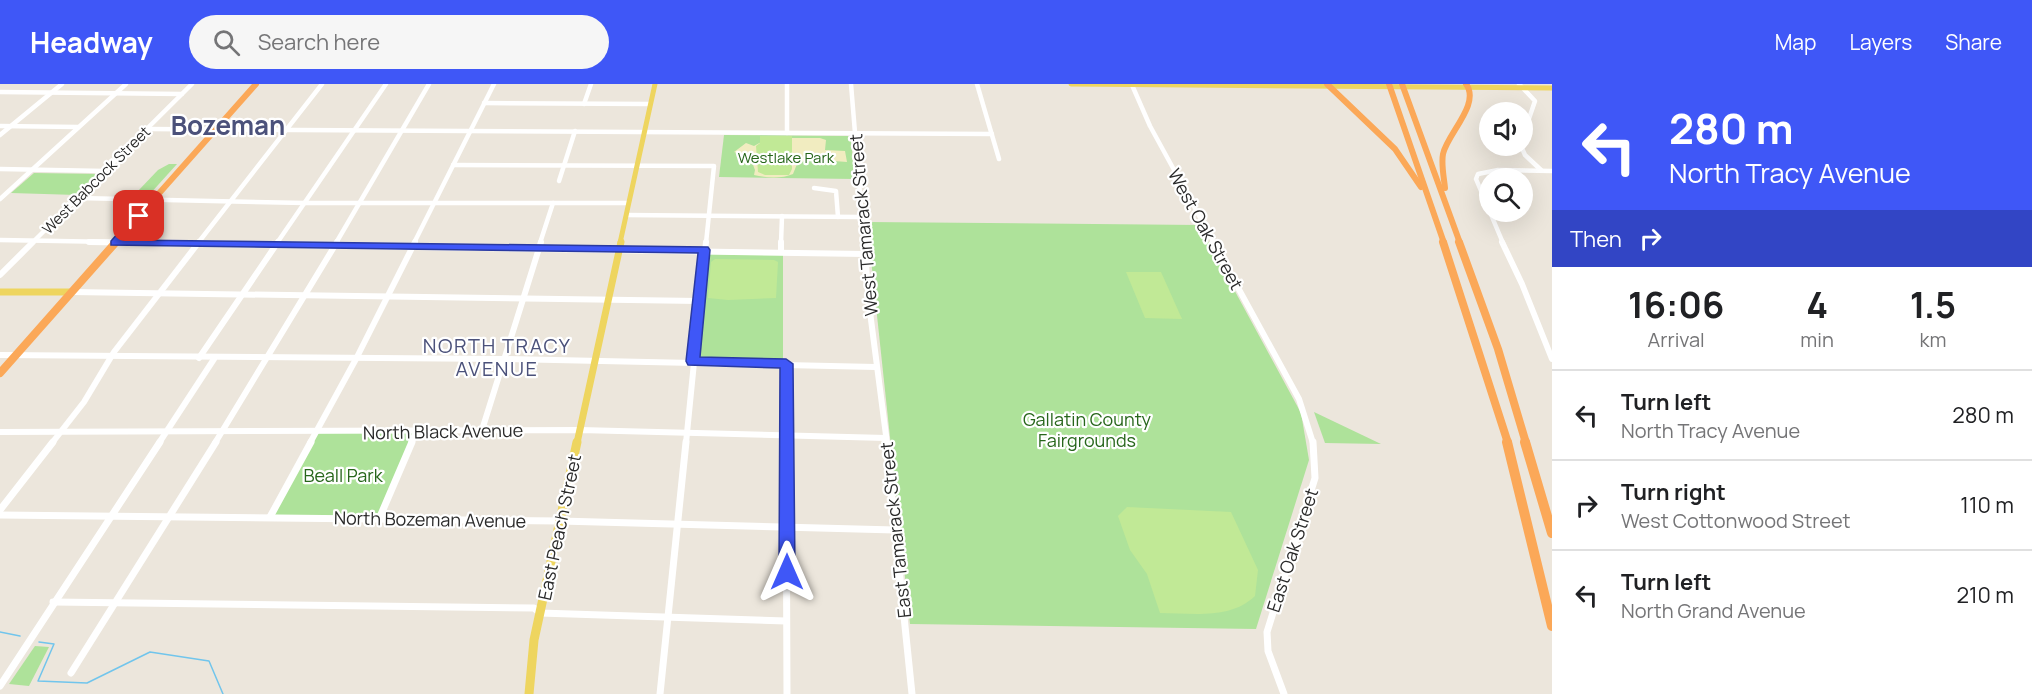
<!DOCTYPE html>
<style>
body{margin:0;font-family:Manrope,sans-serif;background:#f6f6f6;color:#202124;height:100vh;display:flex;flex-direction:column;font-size:22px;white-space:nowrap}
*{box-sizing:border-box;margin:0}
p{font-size:20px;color:#757577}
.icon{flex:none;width:33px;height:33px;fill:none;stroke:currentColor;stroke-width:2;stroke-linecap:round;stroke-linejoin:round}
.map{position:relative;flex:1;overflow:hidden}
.details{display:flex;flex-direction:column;background:#fff;width:480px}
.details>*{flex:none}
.guide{background:#3f57f7;color:#fff;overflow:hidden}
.tools{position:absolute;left:1479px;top:18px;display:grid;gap:12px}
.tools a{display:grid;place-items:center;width:54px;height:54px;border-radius:50%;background:#fff;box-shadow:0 6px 24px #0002;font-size:30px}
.pin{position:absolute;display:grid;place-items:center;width:51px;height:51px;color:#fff;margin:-26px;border-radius:12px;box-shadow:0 3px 9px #0006}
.me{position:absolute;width:66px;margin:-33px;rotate:0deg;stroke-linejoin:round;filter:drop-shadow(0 0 4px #0008)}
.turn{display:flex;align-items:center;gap:21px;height:126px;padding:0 18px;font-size:27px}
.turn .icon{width:78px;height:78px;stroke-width:2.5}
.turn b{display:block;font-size:42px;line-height:51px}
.then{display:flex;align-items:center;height:57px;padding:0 18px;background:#0003;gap:12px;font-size:22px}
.eta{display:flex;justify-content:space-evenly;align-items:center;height:102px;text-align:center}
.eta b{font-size:36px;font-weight:700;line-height:42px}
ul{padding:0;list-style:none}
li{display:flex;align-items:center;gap:18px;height:90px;padding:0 18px;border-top:2px solid #e0e0e0}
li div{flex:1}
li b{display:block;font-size:22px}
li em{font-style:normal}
header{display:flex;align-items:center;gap:36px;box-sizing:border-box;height:84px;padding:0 30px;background:#3f57f7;color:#fff}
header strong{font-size:28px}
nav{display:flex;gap:33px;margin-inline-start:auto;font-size:21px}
.search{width:420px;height:54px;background:#f6f6f6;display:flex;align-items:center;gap:15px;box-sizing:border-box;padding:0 21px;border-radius:33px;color:#757577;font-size:22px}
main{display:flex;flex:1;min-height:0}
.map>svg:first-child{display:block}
.green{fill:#aee29a}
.sand{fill:#f1ecc0}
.pitch{fill:#c1e996}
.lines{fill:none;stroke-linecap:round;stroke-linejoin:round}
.stream{stroke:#71c5ec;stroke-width:1.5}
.minor-far2{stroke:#fff;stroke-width:4.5}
.minor-far1{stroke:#fff;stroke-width:6}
.minor{stroke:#fff;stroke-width:7}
.major-far2{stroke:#eed55f;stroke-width:5}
.major-far1{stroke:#eed55f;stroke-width:7}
.major{stroke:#eed55f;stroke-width:9}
.highway-far2{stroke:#fba858;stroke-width:6}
.highway-far1{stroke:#fba858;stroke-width:8}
.highway{stroke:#fba858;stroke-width:10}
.route{fill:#3f57f7;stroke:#2939a1;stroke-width:1.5}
.labels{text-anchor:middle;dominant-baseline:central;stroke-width:4.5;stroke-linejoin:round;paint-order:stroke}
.far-park-label{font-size:15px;fill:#27661b;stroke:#fff}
.far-street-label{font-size:15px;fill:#2a2a2a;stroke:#fff}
.street-label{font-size:18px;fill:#2a2a2a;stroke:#fff}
.park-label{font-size:18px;fill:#27661b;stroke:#fff}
.neighbourhood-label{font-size:20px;letter-spacing:1.5px;fill:#4b517a;stroke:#fff}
.far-town-label{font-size:26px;font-weight:bold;fill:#4b517a;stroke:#fff}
</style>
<header>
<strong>Headway</strong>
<div class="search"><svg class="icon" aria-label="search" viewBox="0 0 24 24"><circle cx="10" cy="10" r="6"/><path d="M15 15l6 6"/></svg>Search here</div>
<nav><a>Map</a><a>Layers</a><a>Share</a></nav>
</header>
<main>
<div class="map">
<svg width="1552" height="610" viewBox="0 0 1552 610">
<rect width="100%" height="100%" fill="#ece6dc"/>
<!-- green -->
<g class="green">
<path d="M724,51l127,1 3,43 -135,-2z"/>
<path d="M169,80h8l-28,31h-10l-1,-4 20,-21z"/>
<path d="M34,89l64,1 -21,21 -66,-2z"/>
<path d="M867,138l332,3 102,188 8,47 -53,169 -346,-5z"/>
<path d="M708,170l75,1v106l-85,-2z"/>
<path d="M1314,328l67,32 -56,-1z"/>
<path d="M316,348h100l-37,87 -109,-2z"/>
<path d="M35,562l14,1 -20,39 -20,-2z"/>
</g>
<!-- sand -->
<path class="sand" d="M783,54h37l6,2 -1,10 20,1 2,11 -39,-3 -11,5 -4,10c-11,5 -27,4 -39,1l1,-5 -5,-13 -16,-5 12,-9 8,3 9,-5z"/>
<!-- pitch -->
<g class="pitch">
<path d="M760,52h32v33l-3,6h-24l-7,-3 -2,-26 4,-3z"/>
<path d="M715,175l59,1 4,2 -2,36 -48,2 -20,-2 3,-36z"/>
<path d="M1126,188h35l21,47 -37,-1z"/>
<path d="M1127,423l104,5 27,58 -3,26c-25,24 -63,17 -95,17l-13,-39 -17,-24 -12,-34z"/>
</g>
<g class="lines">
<!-- stream -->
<g class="stream">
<path d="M0,548l20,4"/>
<path d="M39,558l15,2 -16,37 49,2 63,-31 59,9 14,33"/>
</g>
<!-- minor-far2 -->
<g class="minor-far2">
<path d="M787,0v49"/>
<path d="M851,0l13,159"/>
<path d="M977,0l22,75"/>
<path d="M1519,0l16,17 -13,38"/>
<path d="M1132,1l18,41 64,117"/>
<path d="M0,8l182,2"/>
<path d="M484,19l166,1"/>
<path d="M584,20l7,-20"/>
<path d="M0,42l78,1"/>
<path d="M147,45l845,5"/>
<path d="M0,51l62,-51"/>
<path d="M1521,62l4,9 16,15"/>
<path d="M453,81l261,1 -8,77"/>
<path d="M0,85l105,2"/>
<path d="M559,97l16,-50"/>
<path d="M814,104l22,3 2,26"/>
<path d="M78,114l227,5h324"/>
<path d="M0,115l126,-115"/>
<path d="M626,131l236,2"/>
<path d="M0,156l173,3"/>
<path d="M32,159l160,-159"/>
<path d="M198,159l124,-159"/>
<path d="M277,159l109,-159"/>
<path d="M336,159l93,-159"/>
<path d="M414,159l80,-159"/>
<path d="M540,159l13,-40"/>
<path d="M781,159l1,-27"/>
<path d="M1503,159l-27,-64 2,-5 20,-4 54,1"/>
</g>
<!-- minor-far1 -->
<g class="minor-far1">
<path d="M89,158l776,12"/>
<path d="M864,158l6,70 17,131"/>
<path d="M1213,158l86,157 14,44"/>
<path d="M1502,158l20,42 30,75"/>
<path d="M781,168v-10"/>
<path d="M0,191l33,-33"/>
<path d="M71,208l628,9"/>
<path d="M0,271l504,4 372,8"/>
<path d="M199,274l79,-116"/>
<path d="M786,280v79"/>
<path d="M482,346l59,-188"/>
<path d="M0,348l580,-2 306,8"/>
<path d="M52,359l32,-41 30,-50 85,-110"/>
<path d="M159,359l55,-84"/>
<path d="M215,359l122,-201"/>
<path d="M310,359l46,-84 59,-117"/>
<path d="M411,359l5,-11"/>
<path d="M686,359l20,-201"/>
</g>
<!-- minor -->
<g class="minor">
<path d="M786,358l1,252"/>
<path d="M886,358l26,252"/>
<path d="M0,426l53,-68"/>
<path d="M0,431l560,6 335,9"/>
<path d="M270,433l41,-75"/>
<path d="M379,435l33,-77"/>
<path d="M53,518l481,6 6,5 246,8"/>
<path d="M71,589l145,-231"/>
<path d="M0,602l160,-244"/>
<path d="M660,610l26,-252"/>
<path d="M1284,610l-16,-43 -1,-19 48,-154 -2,-36"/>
</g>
<!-- major-far2 -->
<g class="major-far2">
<path d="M1071,0l481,4"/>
<path d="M620,159l35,-159"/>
</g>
<!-- major-far1 -->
<g class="major-far1">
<path d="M0,208h71"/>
<path d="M577,359l44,-201"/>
</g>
<!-- major -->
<path class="major" d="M529,610l5,-54 43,-198"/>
<!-- highway-far2 -->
<g class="highway-far2">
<path d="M1327,0l68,65 26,38"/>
<path d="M1389,0l55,159"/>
<path d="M1402,0l58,159"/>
<path d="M1445,104c-1,-10 -4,-24 -2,-34 4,-20 38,-50 23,-70"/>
<path d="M115,159l141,-159"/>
</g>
<!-- highway-far1 -->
<g class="highway-far1">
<path d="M1443,158l65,201"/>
<path d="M1459,158l39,107 28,94"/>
<path d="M0,289l116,-131"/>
</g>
<!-- highway -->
<g class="highway">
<path d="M1507,358l45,184"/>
<path d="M1525,358l27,91"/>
</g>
</g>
<!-- route -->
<path class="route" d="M139,129l5,3 -20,24 584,7 2,3 -10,107 86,2 7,5 2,208 -2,5 -6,2 -6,-2 -2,-5 1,-204 -92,-3 -2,-4 12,-108 -587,-8v-4l24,-27z"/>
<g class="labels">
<!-- far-park labels -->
<g class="far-park-label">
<text x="786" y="73">Westlake Park</text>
</g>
<!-- far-street labels -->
<g class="far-street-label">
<text transform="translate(96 96) rotate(-45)">West Babcock Street</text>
</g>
<!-- street labels -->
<g class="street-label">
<text transform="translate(863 141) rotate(-95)">West Tamarack Street</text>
<text transform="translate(1206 145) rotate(61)">West Oak Street</text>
<text transform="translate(443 347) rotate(-1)">North Black Avenue</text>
<text transform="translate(430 435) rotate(1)">North Bozeman Avenue</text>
<text transform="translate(559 443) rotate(-78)">East Peach Street</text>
<text transform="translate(895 446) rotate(-96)">East Tamarack Street</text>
<text transform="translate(1292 466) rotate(-72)">East Oak Street</text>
</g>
<!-- park labels -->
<g class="park-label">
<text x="1087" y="335">Gallatin County<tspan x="1087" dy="21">Fairgrounds</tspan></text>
<text x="343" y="391">Beall Park</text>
</g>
<!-- neighbourhood labels -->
<g class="neighbourhood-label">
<text x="497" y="261">NORTH TRACY<tspan x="497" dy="23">AVENUE</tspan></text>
</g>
<!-- far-town labels -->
<g class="far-town-label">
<text x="228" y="41">Bozeman</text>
</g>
</g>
</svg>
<div class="tools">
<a><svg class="icon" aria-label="sound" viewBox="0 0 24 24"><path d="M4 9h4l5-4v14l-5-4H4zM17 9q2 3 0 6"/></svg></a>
<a><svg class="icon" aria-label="search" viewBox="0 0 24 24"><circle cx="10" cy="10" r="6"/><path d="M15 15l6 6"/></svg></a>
</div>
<div class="pin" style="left:139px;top:132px;background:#d93025"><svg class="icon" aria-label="arrive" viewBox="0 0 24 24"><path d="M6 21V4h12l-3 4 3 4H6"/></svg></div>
<svg class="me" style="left:787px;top:488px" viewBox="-20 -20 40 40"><path d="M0-17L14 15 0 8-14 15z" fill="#3f57f7" stroke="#fff" stroke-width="4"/></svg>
</div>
<section class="details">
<div class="guide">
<div class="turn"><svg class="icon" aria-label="left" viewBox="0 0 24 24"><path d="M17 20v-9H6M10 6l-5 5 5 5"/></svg><div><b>280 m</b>North Tracy Avenue</div></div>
<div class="then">Then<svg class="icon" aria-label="right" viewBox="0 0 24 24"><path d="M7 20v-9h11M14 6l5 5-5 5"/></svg></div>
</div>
<div class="eta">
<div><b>16:06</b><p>Arrival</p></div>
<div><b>4</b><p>min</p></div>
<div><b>1.5</b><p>km</p></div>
</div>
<ul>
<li><svg class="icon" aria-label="left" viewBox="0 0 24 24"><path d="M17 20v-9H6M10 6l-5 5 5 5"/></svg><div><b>Turn left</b><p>North Tracy Avenue</p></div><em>280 m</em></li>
<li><svg class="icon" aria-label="right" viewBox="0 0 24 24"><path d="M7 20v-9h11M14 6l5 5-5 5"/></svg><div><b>Turn right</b><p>West Cottonwood Street</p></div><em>110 m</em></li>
<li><svg class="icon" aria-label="left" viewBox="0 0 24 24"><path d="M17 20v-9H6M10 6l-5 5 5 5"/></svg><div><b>Turn left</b><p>North Grand Avenue</p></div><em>210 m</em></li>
</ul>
</section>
</main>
